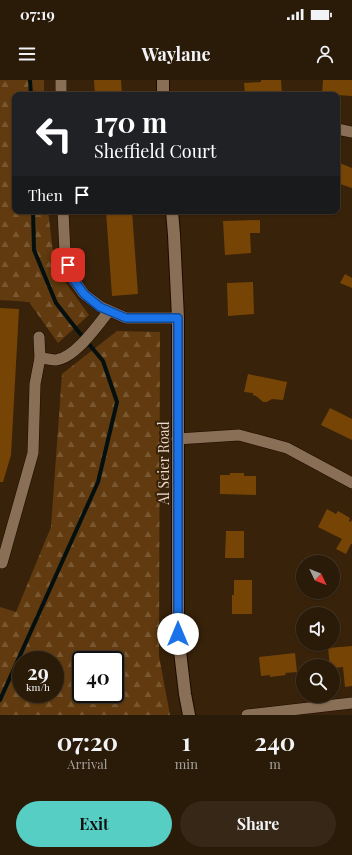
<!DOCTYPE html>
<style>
body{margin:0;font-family:"Playfair Display",serif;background:#362716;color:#f1f3f6;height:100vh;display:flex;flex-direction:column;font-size:15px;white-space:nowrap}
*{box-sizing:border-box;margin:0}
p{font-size:13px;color:#a5a19c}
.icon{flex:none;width:22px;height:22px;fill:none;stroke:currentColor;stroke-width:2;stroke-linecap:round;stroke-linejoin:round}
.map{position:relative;height:635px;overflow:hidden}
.side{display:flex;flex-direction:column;background:#2a1a08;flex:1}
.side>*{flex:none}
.hud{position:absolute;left:12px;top:12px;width:328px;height:122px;border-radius:8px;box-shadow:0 1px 3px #0004,0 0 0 1px #463829;background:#202124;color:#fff;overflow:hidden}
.needle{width:26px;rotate:133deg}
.buttons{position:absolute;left:296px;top:475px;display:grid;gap:8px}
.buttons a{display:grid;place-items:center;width:44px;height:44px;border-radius:50%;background:#2a1a08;box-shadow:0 1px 3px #0004,0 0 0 1px #463829;font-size:20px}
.speed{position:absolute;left:12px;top:571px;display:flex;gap:8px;font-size:20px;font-weight:700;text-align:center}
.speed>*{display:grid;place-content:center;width:52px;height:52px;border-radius:50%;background:#2a1a08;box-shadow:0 1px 3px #0004,0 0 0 1px #463829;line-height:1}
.speed small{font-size:10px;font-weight:400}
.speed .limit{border:2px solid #111;border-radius:6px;background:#fff;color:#111}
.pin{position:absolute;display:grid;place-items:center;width:34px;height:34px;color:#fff;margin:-17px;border-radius:8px;box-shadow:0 2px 6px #0006}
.me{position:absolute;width:44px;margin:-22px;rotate:0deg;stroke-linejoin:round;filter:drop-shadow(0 0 3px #0008)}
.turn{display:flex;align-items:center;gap:14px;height:84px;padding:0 16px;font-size:18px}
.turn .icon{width:52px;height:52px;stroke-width:2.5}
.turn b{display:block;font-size:28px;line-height:34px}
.then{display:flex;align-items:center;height:38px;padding:0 16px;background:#0003;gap:8px;font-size:15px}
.eta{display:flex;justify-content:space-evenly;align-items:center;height:68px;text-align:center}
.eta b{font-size:24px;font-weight:700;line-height:28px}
.primary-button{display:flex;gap:8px;margin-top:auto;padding:8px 16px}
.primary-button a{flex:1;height:46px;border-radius:24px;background:#56cec3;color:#111;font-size:16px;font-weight:700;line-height:46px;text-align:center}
.primary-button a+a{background:#362716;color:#f1f3f6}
.status{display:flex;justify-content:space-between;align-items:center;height:28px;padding:0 20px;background:#2a1a08;direction:ltr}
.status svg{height:11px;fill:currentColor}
header{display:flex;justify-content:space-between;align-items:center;height:52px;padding:0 16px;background:#2a1a08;font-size:18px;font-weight:700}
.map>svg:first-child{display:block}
.forest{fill:url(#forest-firs);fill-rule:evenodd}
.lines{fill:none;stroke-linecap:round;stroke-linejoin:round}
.stream{stroke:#04100f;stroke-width:4}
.building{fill:#764506}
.minor-casing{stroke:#1e0a00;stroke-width:12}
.tertiary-casing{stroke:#1e0a00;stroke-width:14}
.minor{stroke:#896f56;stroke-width:11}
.tertiary{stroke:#896f56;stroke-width:12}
.route-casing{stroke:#114b97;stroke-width:10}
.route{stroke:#1a73e8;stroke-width:7}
.labels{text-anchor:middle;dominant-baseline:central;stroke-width:4;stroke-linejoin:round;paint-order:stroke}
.street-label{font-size:14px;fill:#eadbce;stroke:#38220a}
</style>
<div class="status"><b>07:19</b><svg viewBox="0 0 49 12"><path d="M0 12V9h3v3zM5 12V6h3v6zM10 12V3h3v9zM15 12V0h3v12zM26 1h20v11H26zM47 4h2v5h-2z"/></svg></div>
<header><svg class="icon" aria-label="menu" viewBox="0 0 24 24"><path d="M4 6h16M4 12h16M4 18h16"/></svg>Waylane<svg class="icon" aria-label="person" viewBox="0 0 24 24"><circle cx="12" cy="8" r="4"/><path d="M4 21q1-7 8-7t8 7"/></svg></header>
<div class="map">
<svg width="352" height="635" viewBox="0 0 352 635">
<defs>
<pattern id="forest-firs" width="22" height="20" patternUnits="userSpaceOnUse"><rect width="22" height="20" fill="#613b0f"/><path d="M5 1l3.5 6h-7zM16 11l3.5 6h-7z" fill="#785731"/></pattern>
</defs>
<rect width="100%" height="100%" fill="#38220a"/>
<!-- forest -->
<g class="forest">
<path d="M0,0h44v15h-29v116h33l7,57 34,47 -31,28 -29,-41 -29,-2z"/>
<path d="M117,251l43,1 -1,324 11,59h-170v-108l16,5 35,-85 11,-153zM21,580h34v34h-34zM81,580h34v34h-34z"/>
</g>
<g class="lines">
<!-- stream -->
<g class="stream">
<path d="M30,0l1,15"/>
<path d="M0,620l98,-218 19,-80 -14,-41 -25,-30 -22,-28 -22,-53 -1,-39"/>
</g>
</g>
<!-- building -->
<g class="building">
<path d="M94,0h27l1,15h-27z"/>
<path d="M261,0h20l1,15h-37l-1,-12 17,-1z"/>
<path d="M323,0h29v16l-30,-2z"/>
<path d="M337,82l15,6v20l-15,-5z"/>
<path d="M106,131h26l6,83 -26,2z"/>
<path d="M260,140v13h-10l1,20 -26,2 -2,-34z"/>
<path d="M345,194l7,4v10l-12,-5z"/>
<path d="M253,202l1,32 -26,2 -1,-33z"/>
<path d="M0,228l19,1 -8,146 -8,27h-3z"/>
<path d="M248,294l39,8 -4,18 -11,-1 -5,3h-4l-2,-2 -5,-4 -3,-1v-2l-9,-1z"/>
<path d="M330,328l22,11v21l-31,-15z"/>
<path d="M230,393h14v3h12v19l-36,-1v-19h10z"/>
<path d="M327,429l9,5 2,-3 12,7 -1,3 2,1 1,-3v25h-1l-5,10 -10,-5 6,-10 -24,-12z"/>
<path d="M226,451h18v27h-19z"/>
<path d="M234,500h18v34h-20v-19h2z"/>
<path d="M352,566v40l-7,1 -2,-20 -10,1v-2h-3l-2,-18z"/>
<path d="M295,573l2,19 -12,1 1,2 -16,2v-2l-9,1 -2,-19z"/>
</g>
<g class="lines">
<defs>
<g id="minor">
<path d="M61,0v15"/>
<path d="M337,49l15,3"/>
<path d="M63,131l2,42 6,23 13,18 17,13 25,11h52"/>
<path d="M39,257l1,21c5,0 11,2 16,2 19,-2 42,-35 53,-49"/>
<path d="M177,359l62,-4 48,13 65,35"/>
<path d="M2,483l31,-110 2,-69 5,-26"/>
<path d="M247,635l105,-12"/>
</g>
<g id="tertiary">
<path d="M163,0v15"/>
<path d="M172,131l2,24 4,83v316l7,60 4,21"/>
</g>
</defs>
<!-- minor casing -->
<use href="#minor" class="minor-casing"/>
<!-- tertiary casing -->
<use href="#tertiary" class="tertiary-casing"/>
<!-- minor -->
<use href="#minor" class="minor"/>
<!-- tertiary -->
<use href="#tertiary" class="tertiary"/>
</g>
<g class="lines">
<defs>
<path id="route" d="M68,185l3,11 13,18 16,13 26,11h52v316"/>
</defs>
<!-- route casing -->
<use href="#route" class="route-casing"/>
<!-- route -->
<use href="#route" class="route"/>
</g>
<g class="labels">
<!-- street labels -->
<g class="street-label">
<text transform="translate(163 383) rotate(-90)">Al Seier Road</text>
</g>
</g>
</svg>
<div class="buttons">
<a><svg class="needle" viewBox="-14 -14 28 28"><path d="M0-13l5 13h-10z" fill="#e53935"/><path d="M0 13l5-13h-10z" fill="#a5a19c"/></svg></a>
<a><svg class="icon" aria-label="sound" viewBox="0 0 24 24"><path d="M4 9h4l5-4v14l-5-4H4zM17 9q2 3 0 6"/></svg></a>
<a><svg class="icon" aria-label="search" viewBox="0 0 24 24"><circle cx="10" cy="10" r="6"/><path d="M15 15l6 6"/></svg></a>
</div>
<div class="speed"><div>29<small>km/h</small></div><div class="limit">40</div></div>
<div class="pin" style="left:68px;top:185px;background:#d93025"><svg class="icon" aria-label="arrive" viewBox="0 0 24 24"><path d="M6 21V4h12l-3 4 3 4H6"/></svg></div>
<svg class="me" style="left:178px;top:554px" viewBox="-20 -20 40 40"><circle r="19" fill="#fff"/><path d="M0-13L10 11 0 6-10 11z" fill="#1a73e8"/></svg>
<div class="hud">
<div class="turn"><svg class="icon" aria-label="left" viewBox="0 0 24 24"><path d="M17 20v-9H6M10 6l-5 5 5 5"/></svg><div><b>170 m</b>Sheffield Court</div></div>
<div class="then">Then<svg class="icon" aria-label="arrive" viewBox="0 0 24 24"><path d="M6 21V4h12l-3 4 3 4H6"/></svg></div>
</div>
</div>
<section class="side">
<div class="eta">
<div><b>07:20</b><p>Arrival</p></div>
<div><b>1</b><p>min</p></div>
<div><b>240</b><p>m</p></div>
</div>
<div class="primary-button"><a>Exit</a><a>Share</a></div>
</section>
